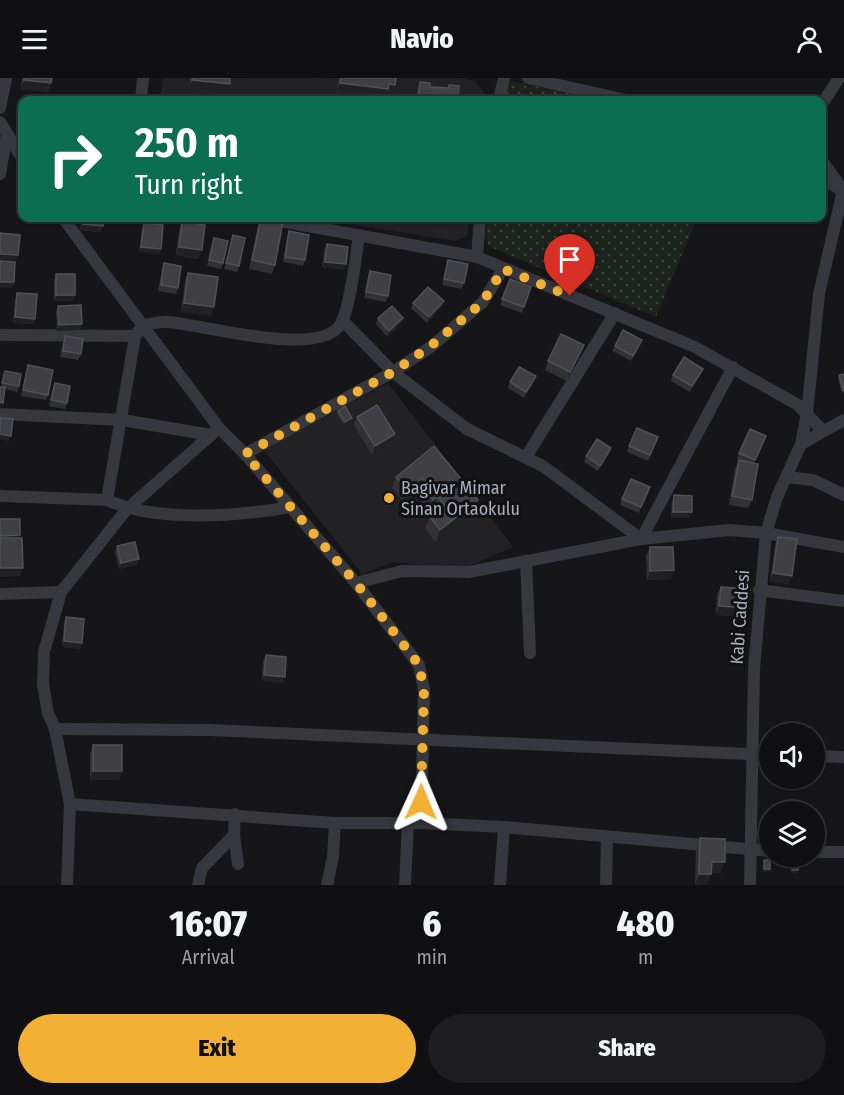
<!DOCTYPE html>
<style>
body{margin:0;font-family:"Fira Sans Condensed",sans-serif;background:#1e1e20;color:#f1f3f6;height:100vh;display:flex;flex-direction:column;font-size:22px;white-space:nowrap}
*{box-sizing:border-box;margin:0}
p{font-size:20px;color:#9c9d9f}
.icon{flex:none;width:33px;height:33px;fill:none;stroke:currentColor;stroke-width:2;stroke-linecap:round;stroke-linejoin:round}
.map{position:relative;height:807px;overflow:hidden}
.details{display:flex;flex-direction:column;background:#101012;flex:1}
.details>*{flex:none}
.top-card{position:absolute;left:18px;top:18px;width:808px;height:126px;border-radius:12px;box-shadow:0 2px 4px #0004,0 0 0 2px #303032;background:#0b6e4f;color:#fff;overflow:hidden}
.buttons{position:absolute;left:759px;top:645px;display:grid;gap:12px}
.buttons a{display:grid;place-items:center;width:66px;height:66px;border-radius:50%;background:#101012;box-shadow:0 2px 4px #0004,0 0 0 2px #303032;font-size:30px}
.pin{position:absolute;display:grid;place-items:center;width:51px;height:51px;color:#fff;margin:-62px -26px;border-radius:50% 50% 50% 0;rotate:-45deg;box-shadow:0 0 6px #0007}
.pin .icon{rotate:45deg}
.me{position:absolute;width:66px;margin:-33px;rotate:1deg;stroke-linejoin:round;filter:drop-shadow(0 0 4px #0008)}
.turn{display:flex;align-items:center;gap:21px;height:126px;padding:0 18px;font-size:27px}
.turn .icon{width:78px;height:78px;stroke-width:2.5}
.turn b{display:block;font-size:42px;line-height:51px}
.eta{display:flex;justify-content:space-evenly;align-items:center;height:102px;text-align:center}
.eta b{font-size:36px;font-weight:800;line-height:42px}
.primary-button{display:flex;gap:12px;margin-top:auto;padding:12px 18px}
.primary-button a{flex:1;height:69px;border-radius:36px;background:#f2b134;color:#111;font-size:24px;font-weight:800;line-height:69px;text-align:center}
.primary-button a+a{background:#1e1e20;color:#f1f3f6}
header{display:flex;justify-content:space-between;align-items:center;height:78px;padding:0 18px;background:#101012;font-size:27px;font-weight:800}
.map>svg:first-child{display:block}
.built{fill:#222225}
.park{fill:url(#park-dots)}
.lines{fill:none;stroke-linecap:round;stroke-linejoin:round}
.minor{stroke:#37383d;stroke-width:12}
.wall{fill:#323236}
.shaded-wall{fill:#212124}
.building{fill:#3f3f44;stroke:#4f5156;stroke-width:1.5}
.route{stroke:#f2b134;stroke-width:10;stroke-dasharray:0 18}
.poi-dot{fill:#f2b134;stroke:#111113;stroke-width:2}
.labels{text-anchor:middle;dominant-baseline:central;stroke-width:6;stroke-linejoin:round;paint-order:stroke}
.poi-label{font-size:18px;fill:#a8adb8;stroke:#111113;text-anchor:start}
.street-label{font-size:18px;fill:#a8adb8;stroke:#111113}
</style>
<header><svg class="icon" aria-label="menu" viewBox="0 0 24 24"><path d="M4 6h16M4 12h16M4 18h16"/></svg>Navio<svg class="icon" aria-label="person" viewBox="0 0 24 24"><circle cx="12" cy="8" r="4"/><path d="M4 21q1-7 8-7t8 7"/></svg></header>
<div class="map">
<svg width="844" height="807" viewBox="0 0 844 807">
<defs>
<pattern id="park-dots" width="8" height="8" patternUnits="userSpaceOnUse" patternTransform="scale(1.5)"><rect width="8" height="8" fill="#1c231d"/><path d="M2 2h.1M6 6h.1" fill="none" stroke="#3a403c" stroke-width="1.8" stroke-linecap="round"/></pattern>
</defs>
<rect width="100%" height="100%" fill="#161618"/>
<!-- built -->
<g class="built">
<path d="M163,0h299l13,3 11,15v4h-326z"/>
<path d="M314,140h156l-3,18 -12,5z"/>
<path d="M388,305l125,164 -50,22 -69,-7 -32,12 -98,-124z"/>
</g>
<!-- park -->
<g class="park">
<path d="M510,3l84,17 7,2h-97z"/>
<path d="M488,140h209l-41,99 -168,-71 -2,-14z"/>
</g>
<g class="lines">
<!-- minor -->
<g class="minor">
<path d="M528,0l98,22"/>
<path d="M141,22l2,-22"/>
<path d="M499,22l5,-22"/>
<path d="M822,26l17,-26"/>
<path d="M0,30l6,-30"/>
<path d="M0,44l22,36"/>
<path d="M0,96l7,-40"/>
<path d="M822,101l18,10"/>
<path d="M63,140l156,210 26,26 111,129 63,82 5,25 -3,133 83,4 266,24"/>
<path d="M264,140l213,39 218,90 103,58 25,26"/>
<path d="M477,179l3,-39"/>
<path d="M342,242l51,52 74,57 76,37 98,73 92,-172"/>
<path d="M0,257l135,1"/>
<path d="M0,336l122,6 89,15"/>
<path d="M801,366l6,-30 12,-120 24,-104 -21,-29"/>
<path d="M245,376l148,-82 39,-26 51,-44 20,-33"/>
<path d="M526,379l89,-144"/>
<path d="M786,399l27,3 31,15"/>
<path d="M0,418l107,4"/>
<path d="M291,429c-54,9 -133,16 -184,-7l28,-164 7,-10c9,-2 19,-5 27,-4 35,3 149,36 171,3 10,-14 16,-71 19,-90"/>
<path d="M526,483l4,92"/>
<path d="M356,505l46,-12 67,1 172,-33 88,-9 37,3 78,14"/>
<path d="M759,512l85,11"/>
<path d="M0,516l61,-2"/>
<path d="M55,651l155,1 560,25"/>
<path d="M814,678l30,1"/>
<path d="M70,726l265,19h86"/>
<path d="M235,736l-1,21 4,29"/>
<path d="M814,774h30"/>
<path d="M67,807l3,-81 -15,-75 -7,-16 -5,-29 1,-32 17,-60 66,-83 92,-81"/>
<path d="M198,807l4,-17 32,-33"/>
<path d="M327,807l6,-28 2,-34"/>
<path d="M405,807l3,-62"/>
<path d="M500,807l4,-58"/>
<path d="M606,807l1,-48"/>
<path d="M750,807l4,-216 12,-136 11,-36 24,-53 43,-24"/>
</g>
</g>
<!-- wall -->
<g class="wall">
<path d="M22,0h30l-1,5 -3,9 -27,-3z"/>
<path d="M190,0h40v6l-3,8 -38,-3z"/>
<path d="M312,0h84l-1,7 -3,9 -6,-1 -1,5 -48,-6 1,-11z"/>
<path d="M420,4l10,5 18,1 1,-3 9,15h-42l1,-9z"/>
<path d="M82,140h22l-3,14 -21,-2z"/>
<path d="M261,140l14,47 -3,9 -23,-5 9,-44z"/>
<path d="M182,144l20,28 -4,9 -22,-4 3,-24z"/>
<path d="M144,145l17,26 -2,5 -20,-2 3,-23z"/>
<path d="M289,153l16,29 -2,6 -20,-4 4,-25z"/>
<path d="M233,157l6,31 -2,6 -13,-3z"/>
<path d="M214,160l9,25 -2,6 -14,-3z"/>
<path d="M327,166l19,20 -2,6 -22,-3 2,-17z"/>
<path d="M448,182l16,23 -2,6 -20,-4z"/>
<path d="M164,185l14,25 -2,6 -18,-3 4,-22z"/>
<path d="M370,193l18,25 -2,6 -22,-4 4,-21z"/>
<path d="M188,195l23,43 -30,-4 4,-31z"/>
<path d="M56,196l19,21 -2,6h-19v-21z"/>
<path d="M510,201l21,8 -9,26 -22,-8z"/>
<path d="M17,215l18,26 -2,5 -20,-1 2,-24z"/>
<path d="M413,225l29,4 -15,16 -16,-15z"/>
<path d="M58,228l22,24 -23,1 -1,-20z"/>
<path d="M378,240l23,6 -14,13 -11,-13z"/>
<path d="M65,258l16,18 -3,6 -18,-3 3,-15z"/>
<path d="M642,262l-11,21 -19,-10 3,-5z"/>
<path d="M584,267l-4,9 -13,27 -22,-11 3,-9z"/>
<path d="M28,287l20,30 -2,5 -25,-4z"/>
<path d="M703,291l-2,5 -11,18 -19,-11 2,-6z"/>
<path d="M5,293l14,15 -2,6 -12,-3 -2,14 -2,6v-22z"/>
<path d="M844,296v18l-2,1 -4,-15 1,-3z"/>
<path d="M536,298l-2,6 -10,16 -16,-10 2,-6z"/>
<path d="M55,305l12,20 -2,6 -16,-3z"/>
<path d="M338,333l13,10 -7,4 -8,-12z"/>
<path d="M357,339l38,17 -3,9 -20,12 -18,-30z"/>
<path d="M766,358l-12,27 -2,37 -4,8 -19,-3 6,-36 4,-9h2l-4,-1 2,-6z"/>
<path d="M656,365l-8,18 -21,-9 2,-6z"/>
<path d="M434,368l44,54 -4,11 -38,31 -11,-13 5,-12 6,-5 -3,-4 -4,3 -9,-11 2,-6 -4,-5 -15,12 -11,-13 4,-11z"/>
<path d="M609,376l-11,17 -14,-9 2,-6z"/>
<path d="M650,409l-11,26 -19,-8 2,-6z"/>
<path d="M674,417l18,17 -3,6h-18l1,-17z"/>
<path d="M778,459l14,39 -3,8 -19,-2 5,-37z"/>
<path d="M117,468l20,19 -18,4 -4,-17z"/>
<path d="M650,469l21,32 -24,1 -1,-24z"/>
<path d="M721,509l28,21 -3,9 -30,-2 1,-20z"/>
<path d="M66,539l16,26 -2,6 -18,-2 2,-24z"/>
<path d="M266,577l19,22 -2,6 -21,-2 1,-20z"/>
<path d="M93,667l29,26 -3,9h-29v-26z"/>
<path d="M700,760l21,35h-10l-4,12h-12l1,-35z"/>
</g>
<!-- shaded-wall -->
<g class="shaded-wall">
<path d="M234,0h14l-2,4 -13,-1z"/>
<path d="M312,0h28l-2,3z"/>
<path d="M24,2l27,3 -3,9 -27,-3z"/>
<path d="M192,2l38,4 -3,8 -38,-3z"/>
<path d="M340,5l49,1 6,1 -3,9 -6,-1 -1,5 -48,-6z"/>
<path d="M403,140h53l-1,3 -4,-1 -2,7 -48,-4z"/>
<path d="M83,146l20,2 -2,6 -21,-2z"/>
<path d="M141,169l20,2 -2,5 -20,-2z"/>
<path d="M179,169l23,3 -4,9 -22,-4z"/>
<path d="M0,176l18,1 -2,6 -16,-1z"/>
<path d="M325,184l21,2 -2,6 -22,-3z"/>
<path d="M0,204h14l-2,6h-12z"/>
<path d="M56,217h19l-2,6h-19z"/>
<path d="M444,223l-2,6 -15,16 2,-6z"/>
<path d="M184,225l30,4 -3,9 -30,-4z"/>
<path d="M15,239l20,2 -2,5 -20,-1z"/>
<path d="M403,240l-2,6 -14,13 2,-6z"/>
<path d="M82,246l-2,6 -23,1 2,-6z"/>
<path d="M584,267l-4,9 -13,27 3,-9z"/>
<path d="M703,291l-2,5 -11,18 2,-6z"/>
<path d="M536,298l-2,6 -10,16 2,-6z"/>
<path d="M0,324l3,1 -2,6h-1z"/>
<path d="M352,340l-1,3 -7,4 1,-3z"/>
<path d="M0,356l11,2 -2,5 -9,-1z"/>
<path d="M395,356l-3,9 -20,12 3,-9z"/>
<path d="M611,370l-2,6 -11,17 2,-5z"/>
<path d="M422,400l-4,11 -15,12 4,-11z"/>
<path d="M437,418l-4,12 -4,3 4,-11z"/>
<path d="M478,422l-4,11 -38,31 4,-12z"/>
<path d="M673,434h19l-3,6h-18z"/>
<path d="M20,457l-2,6h-18v-5z"/>
<path d="M139,481l-2,6 -18,4 2,-6z"/>
<path d="M0,490h23l-3,8 -20,1z"/>
<path d="M674,492l-3,9 -24,1 3,-9z"/>
<path d="M773,495l19,3 -3,8 -19,-2z"/>
<path d="M719,528l30,2 -3,9 -30,-2z"/>
<path d="M64,563l18,2 -2,6 -18,-2z"/>
<path d="M264,597l21,2 -2,6 -21,-2z"/>
<path d="M93,693h29l-3,9h-29z"/>
<path d="M712,784h13l-4,11h-13z"/>
<path d="M764,791h6l-1,3h-7z"/>
<path d="M792,792h6l-1,3h-6z"/>
<path d="M699,796h12l-4,11h-12z"/>
</g>
<!-- building -->
<g class="building">
<path d="M25,0h27l-1,5 -27,-3z"/>
<path d="M193,0h37v6l-38,-4z"/>
<path d="M341,0h55l-1,7 -6,-1 -1,5 -48,-6z"/>
<path d="M420,4l10,1v4l19,1v-3l10,1 -1,14h-16v-2h-6v2h-18z"/>
<path d="M83,140h21l-1,8 -20,-2z"/>
<path d="M261,140h5l17,3 -8,44 -23,-5z"/>
<path d="M182,144l23,3 -3,25 -23,-3z"/>
<path d="M144,145l19,2 -2,24 -20,-2z"/>
<path d="M289,153l20,4 -4,25 -20,-3z"/>
<path d="M0,155l20,2 -2,20 -18,-1z"/>
<path d="M233,157l12,3 -6,28 -13,-3z"/>
<path d="M214,160l14,3 -5,22 -14,-3z"/>
<path d="M327,166l21,3 -2,17 -21,-2z"/>
<path d="M448,182l20,4 -4,19 -20,-4z"/>
<path d="M0,183l15,1 -1,20h-14z"/>
<path d="M164,185l17,3 -3,22 -17,-3z"/>
<path d="M370,193l21,4 -3,21 -22,-4z"/>
<path d="M188,195l30,4 -4,30 -30,-4z"/>
<rect x="56" y="196" width="19" height="21"/>
<path d="M510,201l21,8 -7,20 -22,-8z"/>
<path d="M428,209l16,14 -15,16 -16,-14z"/>
<path d="M17,215l20,1 -2,25 -20,-2z"/>
<path d="M81,227l1,19 -23,1 -1,-19z"/>
<path d="M392,228l11,12 -14,13 -11,-13z"/>
<path d="M623,252l19,10 -9,16 -18,-10z"/>
<path d="M561,256l23,11 -14,27 -22,-11z"/>
<path d="M65,258l18,3 -2,15 -18,-3z"/>
<path d="M684,279l19,12 -11,17 -19,-11z"/>
<path d="M28,287l25,5 -5,25 -25,-5z"/>
<path d="M519,289l17,9 -10,16 -16,-10z"/>
<path d="M5,293l16,3 -2,12 -17,-3z"/>
<path d="M844,296v16h-1l-4,-15z"/>
<path d="M55,305l15,3 -3,17 -16,-3z"/>
<path d="M0,309h5l-2,16 -3,-1z"/>
<path d="M377,327l18,29 -20,12 -18,-29z"/>
<path d="M345,328l7,12 -7,4 -7,-11z"/>
<path d="M0,340l13,1 -2,17 -11,-2z"/>
<path d="M637,350l21,9 -8,18 -21,-9z"/>
<path d="M750,351l16,7 -11,24 -16,-7z"/>
<path d="M597,361l14,9 -11,18 -14,-10z"/>
<path d="M434,368l44,54 -38,30 -10,-13 15,-12 -8,-9 -4,4 -9,-11 5,-4 -7,-7 -15,12 -11,-13z"/>
<path d="M739,382l19,4 -6,36 -20,-4z"/>
<path d="M631,401l19,8 -9,20 -19,-8z"/>
<path d="M674,417l18,1v16h-19z"/>
<path d="M0,441h20v16l-20,1z"/>
<path d="M778,459l19,2 -5,37 -19,-3z"/>
<path d="M0,460h22l1,30h-23z"/>
<path d="M135,464l4,17 -18,4 -4,-17z"/>
<path d="M650,469h23l1,23 -24,1z"/>
<path d="M721,509l29,2 -1,19 -30,-2z"/>
<path d="M66,539l18,2 -2,24 -18,-2z"/>
<path d="M266,577l20,2 -1,20 -21,-2z"/>
<rect x="93" y="667" width="29" height="26"/>
<path d="M700,760l25,1v23h-13l-1,12h-12z"/>
<rect x="764" y="782" width="6" height="9"/>
<path d="M792,783h7l-1,9h-6z"/>
</g>
<g class="lines">
<!-- route -->
<path class="route" d="M421,724l3,-112 -5,-25 -63,-82 -111,-129 148,-82 39,-27 51,-43 20,-33 67,27"/>
</g>
<!-- markers -->
<circle class="poi-dot" cx="389" cy="420" r="6"/>
<g class="labels">
<!-- poi labels -->
<g class="poi-label">
<text x="401" y="410">Bagivar Mimar<tspan x="401" dy="21">Sinan Ortaokulu</tspan></text>
</g>
<!-- street labels -->
<g class="street-label">
<text transform="translate(740 539) rotate(-86)">Kabi Caddesi</text>
</g>
</g>
</svg>
<div class="buttons">
<a><svg class="icon" aria-label="sound" viewBox="0 0 24 24"><path d="M4 9h4l5-4v14l-5-4H4zM17 9q2 3 0 6"/></svg></a>
<a><svg class="icon" aria-label="layers" viewBox="0 0 24 24"><path d="M12 4l9 5-9 5-9-5zM3 14l9 5 9-5"/></svg></a>
</div>
<div class="pin" style="left:570px;top:218px;background:#d93025"><svg class="icon" aria-label="arrive" viewBox="0 0 24 24"><path d="M6 21V4h12l-3 4 3 4H6"/></svg></div>
<svg class="me" style="left:421px;top:724px" viewBox="-20 -20 40 40"><path d="M0-17L14 15 0 8-14 15z" fill="#f2b134" stroke="#fff" stroke-width="4"/></svg>
<div class="top-card">
<div class="turn"><svg class="icon" aria-label="right" viewBox="0 0 24 24"><path d="M7 20v-9h11M14 6l5 5-5 5"/></svg><div><b>250 m</b>Turn right</div></div>
</div>
</div>
<section class="details">
<div class="eta">
<div><b>16:07</b><p>Arrival</p></div>
<div><b>6</b><p>min</p></div>
<div><b>480</b><p>m</p></div>
</div>
<div class="primary-button"><a>Exit</a><a>Share</a></div>
</section>
